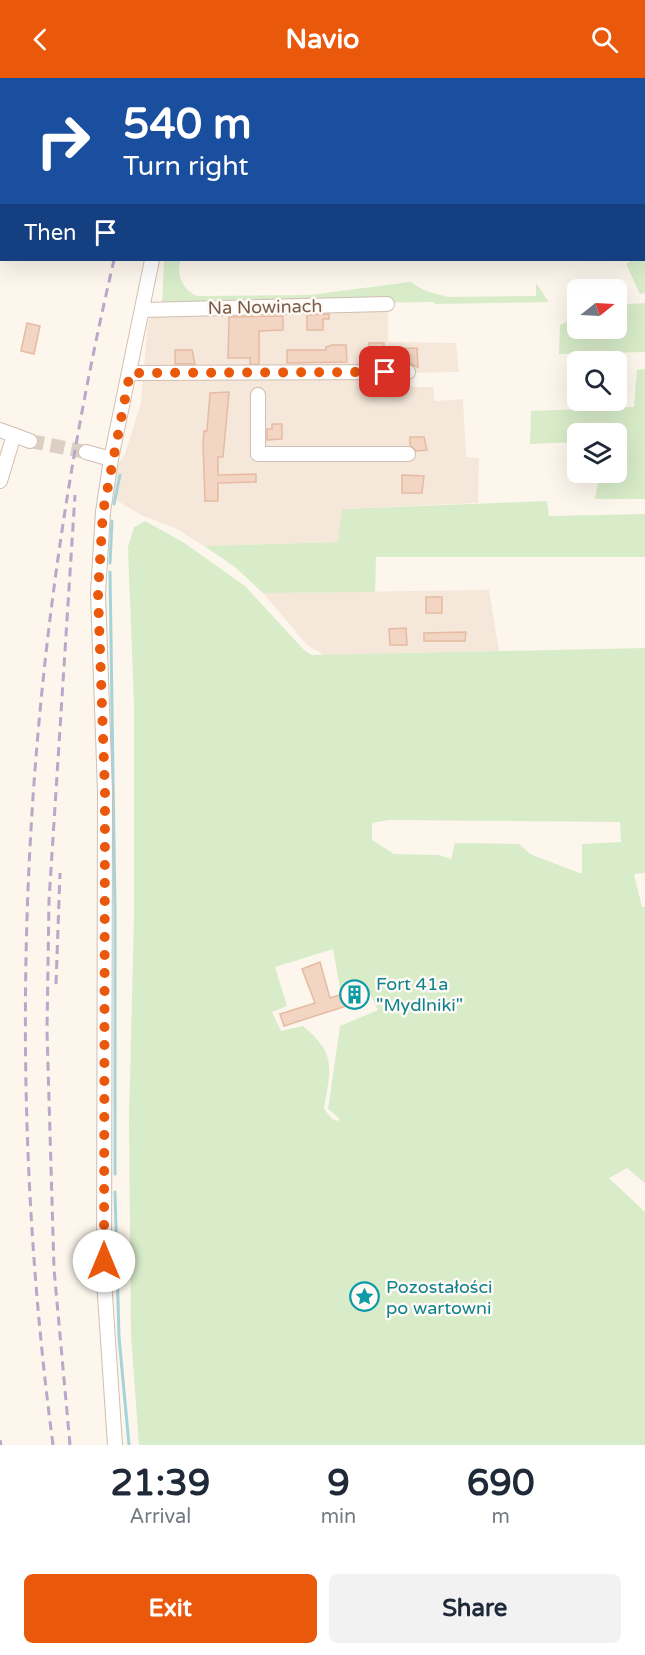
<!DOCTYPE html>
<meta charset="utf-8">
<style>
body{margin:0;font-family:"Varela Round",sans-serif;background:#f2f2f3;color:#1f2937;height:100vh;display:flex;flex-direction:column;font-size:22px;white-space:nowrap}
*{box-sizing:border-box;margin:0}
p{font-size:20px;color:#747a83}
.icon{flex:none;width:33px;height:33px;fill:none;stroke:currentColor;stroke-width:2;stroke-linecap:round;stroke-linejoin:round}
.map{position:relative;height:1367px;overflow:hidden}
.sheet{display:flex;flex-direction:column;background:#fff;flex:1}
.sheet>*{flex:none}
.hud{position:absolute;left:0px;top:0px;width:645px;height:183px;box-shadow:0 6px 24px #0002;background:#1a4fa0;color:#fff;overflow:hidden}
.needle{width:39px;rotate:72deg}
.buttons{position:absolute;left:567px;top:201px;display:grid;gap:12px}
.buttons a{display:grid;place-items:center;width:60px;height:60px;border-radius:9px;background:#fff;box-shadow:0 6px 24px #0002;font-size:30px}
.pin{position:absolute;display:grid;place-items:center;width:51px;height:51px;color:#fff;margin:-26px;border-radius:12px;box-shadow:0 3px 9px #0006}
.me{position:absolute;width:66px;margin:-33px;rotate:0deg;stroke-linejoin:round;filter:drop-shadow(0 0 4px #0008)}
.turn{display:flex;align-items:center;gap:21px;height:126px;padding:0 24px;font-size:27px}
.turn .icon{width:78px;height:78px;stroke-width:2.5}
.turn b{display:block;font-size:42px;line-height:51px}
.then{display:flex;align-items:center;height:57px;padding:0 24px;background:#0003;gap:12px;font-size:22px}
.eta{display:flex;justify-content:space-evenly;align-items:center;height:102px;text-align:center}
.eta b{font-size:36px;font-weight:700;line-height:42px}
.cta{display:flex;gap:12px;margin-top:auto;padding:12px 24px}
.cta a{flex:1;height:69px;border-radius:9px;background:#ea580c;color:#fff;font-size:24px;font-weight:700;line-height:69px;text-align:center}
.cta a+a{background:#f2f2f3;color:#1f2937}
header{display:flex;justify-content:space-between;align-items:center;height:78px;padding:0 24px;background:#ea580c;color:#fff;font-size:27px;font-weight:700}
.map>svg:first-child{display:block}
.residential{fill:#f5e8da}
.green{fill:#d8ecc9;fill-rule:evenodd}
.lines{fill:none;stroke-linecap:round;stroke-linejoin:round}
.stream{stroke:#a5d3da;stroke-width:3}
.building{fill:#f3d5c3;stroke:#e6bba3;stroke-width:1.5}
.minor-tunnel{stroke:#dcd0c4;stroke-width:14;stroke-dasharray:14 7;stroke-linecap:butt}
.minor-casing{stroke:#d1beb0;stroke-width:16}
.minor{stroke:#fff;stroke-width:14}
.rail{stroke:#b9a8c9;stroke-width:3;stroke-dasharray:9 6;stroke-linecap:butt}
.route{stroke:#ea580c;stroke-width:10;stroke-dasharray:0 18}
.labels{text-anchor:middle;dominant-baseline:central;stroke-width:5;stroke-linejoin:round;paint-order:stroke}
.street-label{font-size:18px;fill:#7a5c4d;stroke:#fffaf3}
.culture-label{font-size:18px;fill:#0d838f;stroke:#fffaf3;text-anchor:start}
</style>
<header><svg class="icon" aria-label="back" viewBox="0 0 24 24"><path d="M15 5l-7 7 7 7"/></svg>Navio<svg class="icon" aria-label="search" viewBox="0 0 24 24"><circle cx="10" cy="10" r="6"/><path d="M15 15l6 6"/></svg></header>
<div class="map">
<svg width="645" height="1367" viewBox="0 0 645 1367">
<rect width="100%" height="100%" fill="#fdf6ec"/>
<!-- residential -->
<g class="residential">
<path d="M388,228v36l68,1 3,29 -61,1 1,14h34l2,14 28,-2 3,58 13,1 -1,45 -135,6 -5,33 -134,4 -29,-18 -34,-13 -30,-18 1,-24 13,-19 16,-51 7,-83 13,-7z"/>
<path d="M489,512l10,61 -175,4 -17,-10 -44,-52z"/>
</g>
<!-- green -->
<g class="green">
<path d="M645,171v44l-5,1 -14,-30 6,-4h12z"/>
<path d="M164,182h16c-3,16 2,29 17,36l113,-1 100,-13 16,9 22,6 88,-1v-13l13,19 -114,2 -1,-2 -272,3z"/>
<path d="M645,225v49l-86,2 1,-29 17,-8 1,11h38l1,-23z"/>
<path d="M645,291v130h-50l5,-26 16,-1 4,-30 -3,-1 -1,-7h-38l-1,8 -47,2 1,-33 103,-4 3,-37z"/>
<path d="M547,423l2,15 96,-2v43h-269l-1,35 -112,1 -28,-26 -31,-21 134,-4 4,-33z"/>
<path d="M145,443l38,21 62,44 59,64 8,5 333,-7v225l-11,1 8,33h3v276l-18,-15 -18,10 36,34v233h-506l-8,-109 -2,-217 5,-203v-212l-6,-157 6,-20zM389,742l231,2 1,20 -39,2v30l-52,-20 -11,-10 -64,-1 -4,16 -12,-4 -45,-1 -22,-14v-17zM333,871l7,39 25,-4 13,26 -38,16 -12,83 11,9v3l-7,-2 -8,-10c6,-40 14,-54 -21,-83l-22,5 -9,-19 15,-6 -12,-39z"/>
</g>
<g class="lines">
<!-- stream -->
<g class="stream">
<path d="M114,426l6,-29"/>
<path d="M110,485l2,-42"/>
<path d="M110,494l5,338v264"/>
<path d="M115,1114l4,145 10,108"/>
</g>
</g>
<!-- building -->
<g class="building">
<path d="M329,236v5h-6v11h-16v-15z"/>
<path d="M283,238v14l-24,1v33h-9v-6h-22l1,-41z"/>
<path d="M27,245l13,3 -6,28 -13,-3z"/>
<path d="M369,265h15v6l33,-1 1,19 -10,-4h-39z"/>
<path d="M332,267h14l1,17 -60,1v-13h39v-3z"/>
<path d="M175,272h17l3,14h-20z"/>
<path d="M229,314l-6,65h-5v18l38,-1v8l-38,1v18h-13l-2,-58 1,-12h3l3,-38z"/>
<path d="M272,346h10v15l-15,1v-11h5z"/>
<path d="M410,359h14l3,13 -11,1 -6,-6z"/>
<path d="M402,397l22,1 -2,17h-20z"/>
<rect x="426" y="519" width="16" height="16"/>
<path d="M406,550l1,17h-17l-1,-16z"/>
<path d="M466,554l-1,9h-41v-8z"/>
<path d="M320,884l10,36 34,-11 4,12 -84,27 -4,-12 35,-11 -13,-34z"/>
</g>
<g class="lines">
<!-- minor-tunnel -->
<path class="minor-tunnel" d="M30,363l56,11"/>
<defs>
<g id="minor">
<path d="M181,2l1,-2"/>
<path d="M142,232l245,-6"/>
<path d="M130,295l278,-1"/>
<path d="M258,317v59h150"/>
<path d="M0,352l30,11"/>
<path d="M86,374l25,7"/>
<path d="M0,403l14,-46"/>
<path d="M115,1367l-11,-165 1,-488 -7,-199 5,-81 8,-53 41,-199"/>
</g>
</defs>
<!-- minor casing -->
<use href="#minor" class="minor-casing"/>
<!-- minor -->
<use href="#minor" class="minor"/>
<!-- rail -->
<g class="rail">
<path d="M162,2v-2"/>
<path d="M56,906l4,-111"/>
<path d="M0,1362l1,5"/>
<path d="M53,1367c-52,-395 -30,-798 61,-1185"/>
<path d="M70,1367l-16,-176 -7,-238 2,-131 26,-405"/>
</g>
</g>
<g class="lines">
<!-- route -->
<path class="route" d="M104,1183l1,-469 -7,-199 5,-81 27,-139 255,-1"/>
</g>
<!-- icons -->
<defs>
<symbol id="building-ring" viewBox="-11 -11 22 22"><circle r="9.5" fill="#fffaf3" stroke="#0f9aa8" stroke-width="1.5"/><path d="M-4-6H4V6H1V3H-1V6H-4ZM-2.5-4.3h1.7v1.8h-1.7ZM.8-4.3h1.7v1.8H.8ZM-2.5-1h1.7V.8h-1.7ZM.8-1h1.7V.8H.8Z" fill="#0f9aa8"/></symbol>
<symbol id="sight-ring" viewBox="-11 -11 22 22"><circle r="9.5" fill="#fffaf3" stroke="#0f9aa8" stroke-width="1.5"/><path d="M0-6L1.8-2.2L6-1.7L2.9 1.2L3.7 5.4L0 3.3L-3.7 5.4L-2.9 1.2L-6-1.7L-1.8-2.2Z" fill="#0f9aa8"/></symbol>
</defs>
<g fill-rule="evenodd">
<use href="#building-ring" x="338" y="900" width="33" height="33"/>
<use href="#sight-ring" x="348" y="1202" width="33" height="33"/>
</g>
<g class="labels">
<!-- street labels -->
<g class="street-label">
<text transform="translate(265 229) rotate(-1)">Na Nowinach</text>
</g>
<!-- culture labels -->
<g class="culture-label">
<text x="376" y="906">Fort 41a<tspan x="376" dy="21">"Mydlniki"</tspan></text>
<text x="386" y="1209">Pozostałości<tspan x="386" dy="21">po wartowni</tspan></text>
</g>
</g>
</svg>
<div class="buttons">
<a><svg class="needle" viewBox="-14 -14 28 28"><path d="M0-13l5 13h-10z" fill="#e53935"/><path d="M0 13l5-13h-10z" fill="#747a83"/></svg></a>
<a><svg class="icon" aria-label="search" viewBox="0 0 24 24"><circle cx="10" cy="10" r="6"/><path d="M15 15l6 6"/></svg></a>
<a><svg class="icon" aria-label="layers" viewBox="0 0 24 24"><path d="M12 4l9 5-9 5-9-5zM3 14l9 5 9-5"/></svg></a>
</div>
<div class="pin" style="left:385px;top:294px;background:#d93025"><svg class="icon" aria-label="arrive" viewBox="0 0 24 24"><path d="M6 21V4h12l-3 4 3 4H6"/></svg></div>
<svg class="me" style="left:104px;top:1183px" viewBox="-20 -20 40 40"><circle r="19" fill="#fff"/><path d="M0-13L10 11 0 6-10 11z" fill="#ea580c"/></svg>
<div class="hud">
<div class="turn"><svg class="icon" aria-label="right" viewBox="0 0 24 24"><path d="M7 20v-9h11M14 6l5 5-5 5"/></svg><div><b>540 m</b>Turn right</div></div>
<div class="then">Then<svg class="icon" aria-label="arrive" viewBox="0 0 24 24"><path d="M6 21V4h12l-3 4 3 4H6"/></svg></div>
</div>
</div>
<section class="sheet">
<div class="eta">
<div><b>21:39</b><p>Arrival</p></div>
<div><b>9</b><p>min</p></div>
<div><b>690</b><p>m</p></div>
</div>
<div class="cta"><a>Exit</a><a>Share</a></div>
</section>
